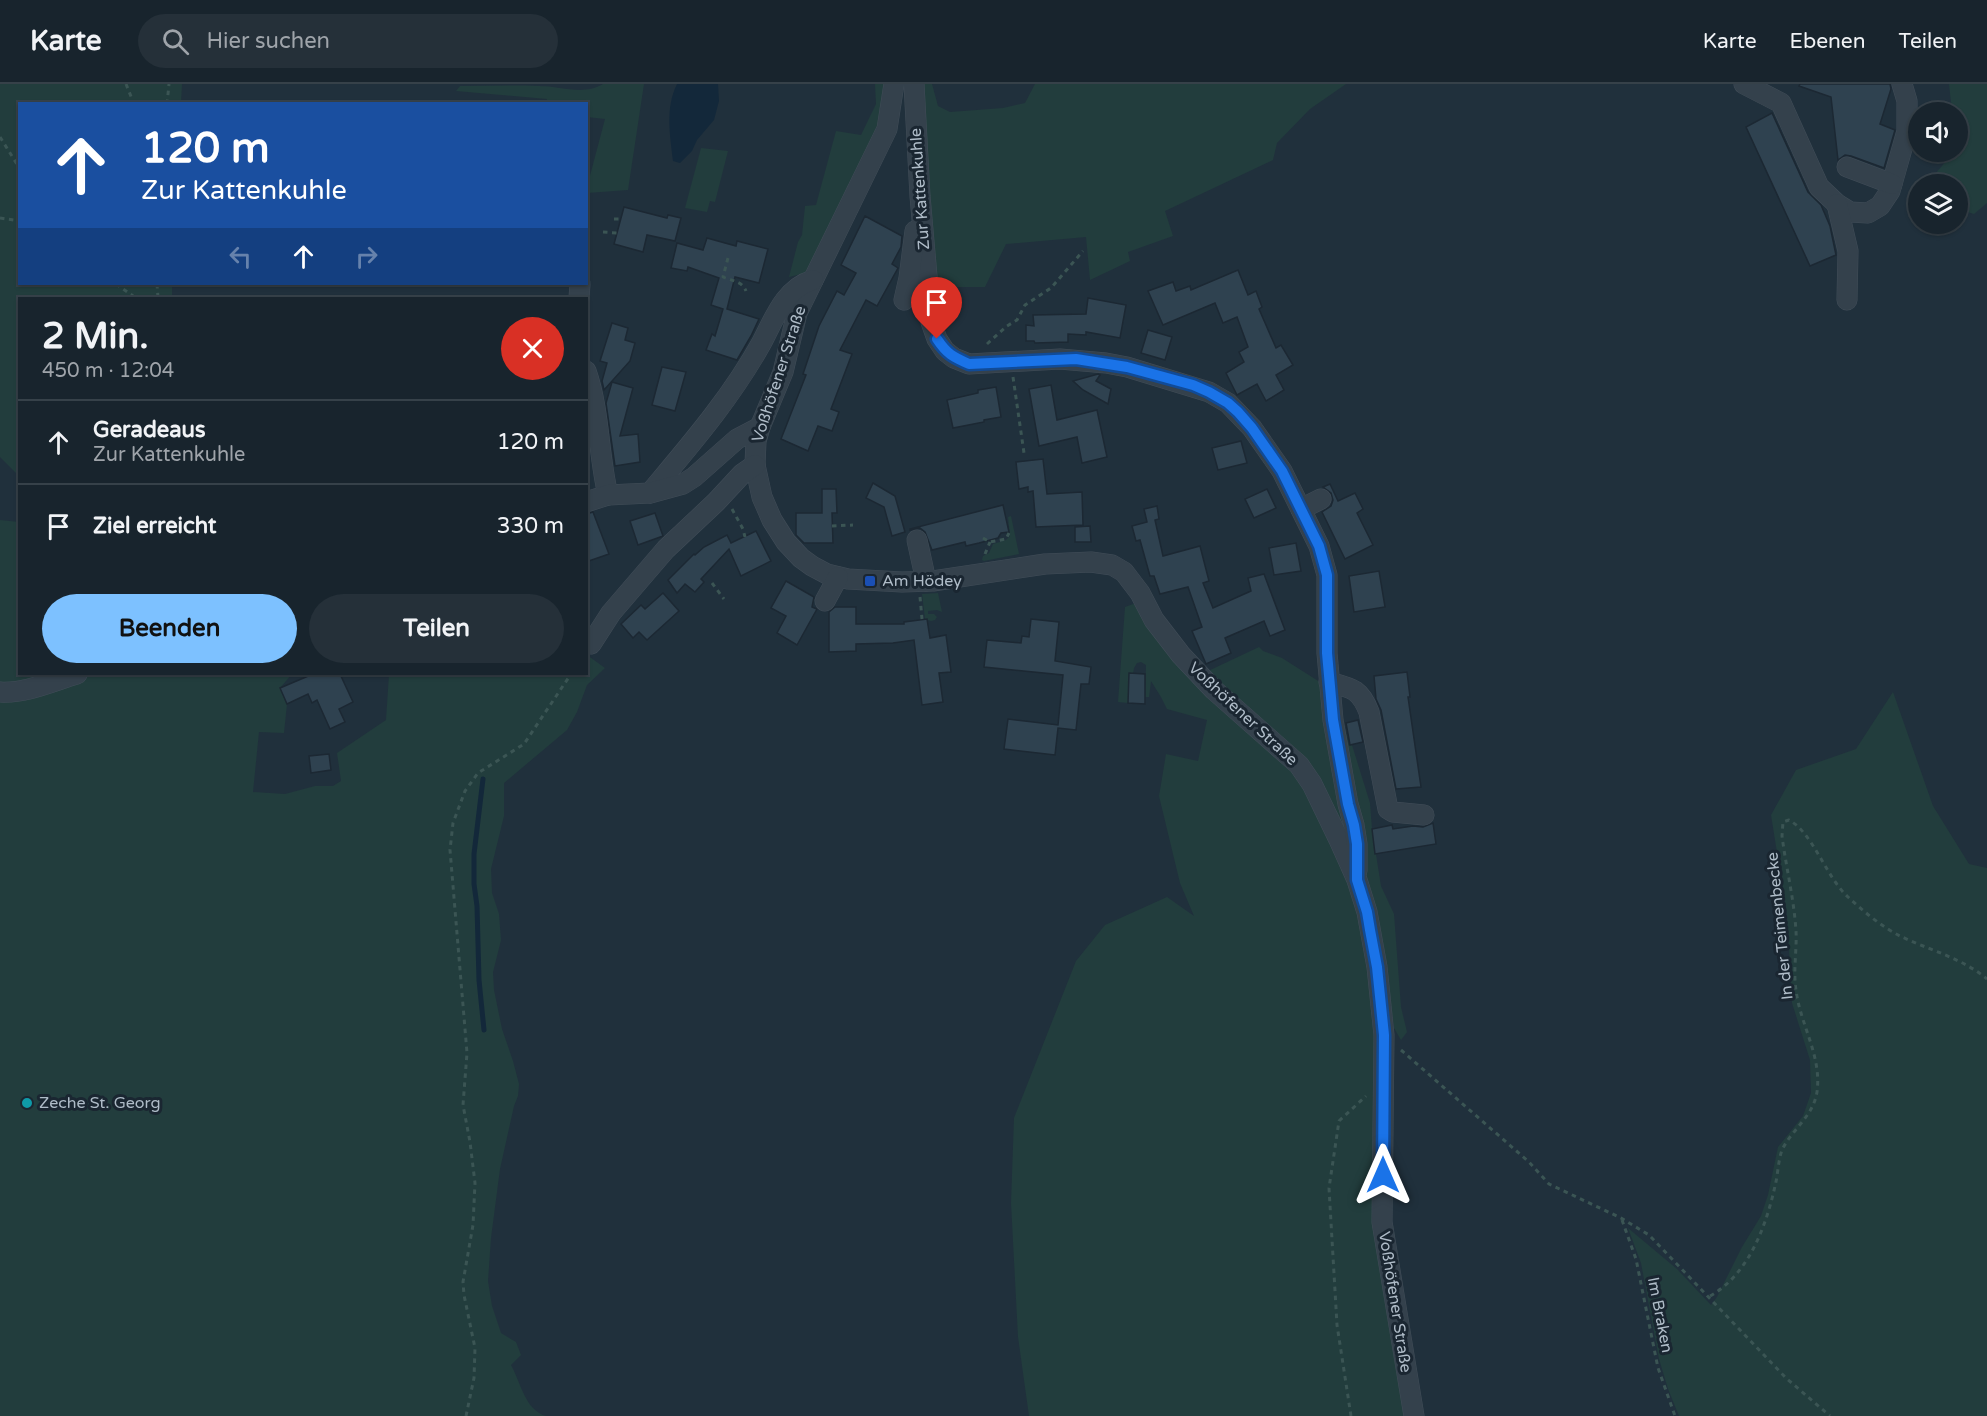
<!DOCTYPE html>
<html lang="de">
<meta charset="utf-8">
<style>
body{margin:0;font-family:"Varela Round",sans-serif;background:#253039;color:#f1f3f6;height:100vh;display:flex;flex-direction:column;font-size:22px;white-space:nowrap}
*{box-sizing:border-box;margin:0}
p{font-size:20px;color:#9fa4aa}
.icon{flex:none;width:33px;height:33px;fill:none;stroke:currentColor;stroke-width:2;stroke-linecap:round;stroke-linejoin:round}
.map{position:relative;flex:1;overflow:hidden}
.panel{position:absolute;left:18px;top:213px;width:570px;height:378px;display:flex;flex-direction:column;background:#18242d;border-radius:0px;box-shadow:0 2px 4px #0004,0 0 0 2px #364149}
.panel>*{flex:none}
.guide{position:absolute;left:18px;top:18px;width:570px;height:183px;border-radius:0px;box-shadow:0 2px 4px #0004,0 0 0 2px #364149;background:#1a4fa0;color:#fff;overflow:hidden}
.controls{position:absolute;left:1908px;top:18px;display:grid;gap:12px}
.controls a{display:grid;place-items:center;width:60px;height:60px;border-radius:50%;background:#18242d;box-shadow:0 2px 4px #0004,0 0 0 2px #364149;font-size:30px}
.pin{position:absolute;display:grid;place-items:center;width:51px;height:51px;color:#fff;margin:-62px -26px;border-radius:50% 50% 50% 0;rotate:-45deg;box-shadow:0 0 6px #0007}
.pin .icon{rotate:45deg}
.me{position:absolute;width:66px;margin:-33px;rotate:0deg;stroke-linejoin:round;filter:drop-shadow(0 0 4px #0008)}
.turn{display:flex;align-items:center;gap:21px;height:126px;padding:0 24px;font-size:27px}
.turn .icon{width:78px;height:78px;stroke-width:2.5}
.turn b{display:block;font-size:42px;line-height:51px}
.lanes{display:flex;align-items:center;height:57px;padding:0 24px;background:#0003;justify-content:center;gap:30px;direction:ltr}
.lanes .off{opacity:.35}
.round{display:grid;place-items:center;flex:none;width:63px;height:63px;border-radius:32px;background:#253039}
.summary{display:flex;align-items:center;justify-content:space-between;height:102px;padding:0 24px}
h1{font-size:36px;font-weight:700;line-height:45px}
.button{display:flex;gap:12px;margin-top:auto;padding:12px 24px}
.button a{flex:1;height:69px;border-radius:36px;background:#7dc1ff;color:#111;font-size:24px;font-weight:700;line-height:69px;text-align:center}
.button a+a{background:#253039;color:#f1f3f6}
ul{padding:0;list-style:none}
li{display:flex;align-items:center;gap:18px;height:84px;padding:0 24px;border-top:2px solid #364149}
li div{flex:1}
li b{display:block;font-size:22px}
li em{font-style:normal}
header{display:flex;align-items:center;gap:36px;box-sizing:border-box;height:84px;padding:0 30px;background:#18242d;border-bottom:2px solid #364149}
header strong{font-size:28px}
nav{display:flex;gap:33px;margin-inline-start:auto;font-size:21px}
.search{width:420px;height:54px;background:#253039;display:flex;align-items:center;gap:15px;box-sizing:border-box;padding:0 21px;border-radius:33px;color:#9fa4aa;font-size:22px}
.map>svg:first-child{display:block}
.green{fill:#223d3d}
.water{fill:#13283a}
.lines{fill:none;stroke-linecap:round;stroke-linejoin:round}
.stream{stroke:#13283a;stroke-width:5}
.building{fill:#2f4250;stroke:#1c2833;stroke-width:1.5}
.minor-casing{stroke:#414d58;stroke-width:21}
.path{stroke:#3b5554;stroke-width:3;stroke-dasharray:4.5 4.5;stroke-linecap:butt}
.minor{stroke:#34414c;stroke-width:20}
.route-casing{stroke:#114b97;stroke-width:15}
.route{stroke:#1a73e8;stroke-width:10}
.transit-dot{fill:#1a4fb4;stroke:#1a2631;stroke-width:2}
.culture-dot{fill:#0f9aa8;stroke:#1a2631;stroke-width:2}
.labels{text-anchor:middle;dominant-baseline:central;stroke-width:6;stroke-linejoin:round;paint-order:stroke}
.street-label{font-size:16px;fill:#afbcc8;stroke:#1a2631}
.poi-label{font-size:16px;fill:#afbcc8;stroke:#1a2631;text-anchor:start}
</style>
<header>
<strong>Karte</strong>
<div class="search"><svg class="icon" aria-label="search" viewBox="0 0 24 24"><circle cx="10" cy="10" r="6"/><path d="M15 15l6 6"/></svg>Hier suchen</div>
<nav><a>Karte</a><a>Ebenen</a><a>Teilen</a></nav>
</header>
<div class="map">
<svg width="1987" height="1332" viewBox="0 0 1987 1332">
<rect width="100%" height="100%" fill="#20303c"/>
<!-- green -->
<g class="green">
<path d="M0,0h182l-1,19 -161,1v180h152v14h-152l-1,192 -2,-16 -17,-17z"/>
<path d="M603,0h41l-16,106 -41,3v-6l18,-68 -18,-2 -1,-13 -40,-1 1,-4 -91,-8 4,-5c26,0 53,-1 79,0 22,0 44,10 64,-2z"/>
<path d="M875,0h14l-7,47 -73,141 -20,5 9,-35 4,-7 3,-29 11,-1 20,-74 25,4 15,-31z"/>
<path d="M920,0h12l6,22 12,6 53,-4 22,-5 10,-19h311l-36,25 -33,34 -4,17 -108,51 8,25 -45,16 2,9 -40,19 -4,-43 -80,7 -21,43h-51z"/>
<path d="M1949,0h38v119l-13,11 -16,-5v-25h-19l-4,-10 19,-22h4v-40h-6z"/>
<path d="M701,64l27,3 -13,51 -5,-1 -3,11 -22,-4z"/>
<path d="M1011,432l8,38 -35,7 -2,-1 1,-4 6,-3 4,-9 13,-4 4,-4 -2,-19z"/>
<path d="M0,436l19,2 1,152h46l-66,11z"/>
<path d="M938,509l4,19 -5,-2 -9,1v3h6l3,3 -2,3 -4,1 -6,-2 -3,-25z"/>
<path d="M1136,519l169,182 56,122 15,132 31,377h-378l-11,-79 -7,-134 3,-85 62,-157 29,-36 62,-28 27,19 -14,-33 -21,-87 7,-42 32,7 9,-41 -40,-11 -6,-12 -10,-16 -2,16h-4l1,-32 -5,-3 -4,1 -3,5 -6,35 -10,-1 7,-95z"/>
<path d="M1259,563l4,4 19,7 41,26 29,160 -25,-45 -121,-127z"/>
<path d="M587,571l18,13 -18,17 -10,27 -10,18 -63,53v33l-13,53 1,24 7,21 2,26 -8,32 1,18 8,39 11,32 6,23 -1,12 -4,10 -14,63 -9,69 -3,43 4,25 9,27 15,9 5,13 -10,10c10,18 14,45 35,51h-546v-716l3,1 88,-27h201l-12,14 7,16 -3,29 -25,-1 -6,60 32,2 30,-8h18l8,-5 -4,-28 49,-33 3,-46h197z"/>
<path d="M1893,608l40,114 36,58 18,4v548h-308l-11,-27 -9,-30 -18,-96 -13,-35 49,41 34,36 6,-8 25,-50 19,-31 7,-21 10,-48 25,-31 8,-23 -1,-33 -18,-57 -5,-88 -16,-100 25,-45 60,-21z"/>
<path d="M1340,624l9,37h3l18,58 2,26 9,57 13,28 7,93 6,25 -6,8 -7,-12 -11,-77 -18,-67z"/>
</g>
<!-- water -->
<path class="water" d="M677,0h41l1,17 -5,19 -17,20 -5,11 -12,12 -7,-2c-3,-26 -8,-53 4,-77z"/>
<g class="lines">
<!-- stream -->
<path class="stream" d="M483,695l-9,75v30l3,22 2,74 5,50"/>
</g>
<!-- building -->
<g class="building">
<path d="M1800,0h90l1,5 -11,35 15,6 -11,38 -33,-12 -6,-1 -7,5 -7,-63 -32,-11z"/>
<path d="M1772,29l36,79 13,13 9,21 6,29 -26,11 -64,-139z"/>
<path d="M624,123l43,11 1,-3 13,3 -6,23 -28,-6 -4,17 -29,-8z"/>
<path d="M865,132l37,20 -1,11 -9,17 6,4 -21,38 -11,-6 -26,50 12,4 -21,55 8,3 -7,19 -14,-5 -10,25 -27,-12 25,-64 -3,-1 16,-48 18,-35 7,4 12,-22 -15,-8z"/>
<path d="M707,154l29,8 1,-5 31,8 -9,34 -24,-6 -8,32 32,10 -8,17 -14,24 -31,-10 6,-16 3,2 8,-27 -12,-4 8,-27 -31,-11 -1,4 -16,-3 6,-25 26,7z"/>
<path d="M1238,186l10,25 8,-4 6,16 -3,2 17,39 5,-3 12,20 -17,10 8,15 -18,11 -9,-17 -20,11 -11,-22 18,-11 -5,-10 9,-5 -11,-30 -14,6 -8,-20 -52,22 -15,-34 25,-9 3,9 14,-5 1,4z"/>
<path d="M1088,214l38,7 -6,33 -34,-6v3l-18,-1v8l-33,1 -1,-2h-8v-16l8,1 -1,-11 53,-1z"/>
<path d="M612,239l16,5 -3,12 10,3 -5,18 -26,29 -2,-9 5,-18 -7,-2z"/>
<path d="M1148,246l24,7 -7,23 -24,-7z"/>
<path d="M662,283l24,5 -11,39 -23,-6z"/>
<path d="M1098,290l2,1 -4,6 15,8 -3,15 -25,-14 -10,-9z"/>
<path d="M612,298l21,6 -13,48 18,-2 2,28 -25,4 -9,-63z"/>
<path d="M1051,301l6,35 40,-10 10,47 -25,6 -5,-26 -38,9 -10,-57z"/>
<path d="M996,303l5,30 -17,3v2l-31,6 -6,-28 31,-7v-3z"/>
<path d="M1241,357l6,22 -29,7 -6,-22z"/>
<path d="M1043,375l4,35 35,-2 1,33 -47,2 -3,-36 -5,1v-5l-9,2 -3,-27z"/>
<path d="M873,399l22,13 10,36 -13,4 -8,-29 -18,-9z"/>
<path d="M1330,400l8,17 17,-8 8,16 -6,4 16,32 -28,14 -23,-47 9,-6 2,-6 -2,-7 -8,-6z"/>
<path d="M822,405h14l1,24h-5l1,30h-29l-8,-8v-22h26z"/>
<path d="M1267,405l9,19 -22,10 -9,-19z"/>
<path d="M1003,421l6,27 -8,1 -3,5 -19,5 -13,3 -1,-4 -33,8 -7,-18 -5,-4 -10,2v-1z"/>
<path d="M1157,422l2,13 -4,1 8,36 37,-10 9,35 -6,2 10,25 38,-17 -3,-13 16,-4 21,56 -15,6 -6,-15 -39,17 6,15 -25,11 -14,-33 10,-4 -14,-40 -28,7 -6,-18h-4l-10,-36 -4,1 -4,-15 15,-4 -3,-13z"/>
<path d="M593,428l16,42 -23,8v-48z"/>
<path d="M655,429l8,23 -25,9 -8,-24z"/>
<path d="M1090,442l1,16h-16v-15z"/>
<path d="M756,447l15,30 -30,15 -12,-27 -28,30 3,3 -9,10 -10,-8 -8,9 -9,-13 26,-26 1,1 9,-8 23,-12 4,8z"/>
<path d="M1296,459l5,28 -27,4 -5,-27z"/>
<path d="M1379,487l6,36 -31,5 -5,-36z"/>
<path d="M786,497l28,16 -2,10 5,2 -20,36 -20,-12 9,-17 -15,-8z"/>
<path d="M663,509l16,18 -32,29 -8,-8 -6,6 -12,-14 20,-19 4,4z"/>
<path d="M835,523h21v17h48v-2l23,-3 3,19 16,-3 5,37 -12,1 4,29 -21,3 -8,-65 -21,3 -37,1v7l-27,1v-40z"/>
<path d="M1031,535l28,3 -4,39 36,6 -2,17h-8l-5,46 -18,-2 -3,27 -51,-6 4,-30 50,6 5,-50 -79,-8 3,-27 34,3 1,-7 7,1z"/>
<path d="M1407,588l3,25h-2l13,90 -25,2 -15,-79 -5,-11 -2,-23z"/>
<path d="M1129,589l16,1v30l-17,-1z"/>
<path d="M313,590h27l13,28 -14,7 6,13 -15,7 -13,-29 -5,3 -4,-9 -21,10 -7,-16z"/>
<path d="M1358,636l5,22 -13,3 -4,-22z"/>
<path d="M329,670l2,16 -20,3 -2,-17z"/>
<path d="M1433,739l3,21 -61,10 -3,-25 20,-4 1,4 20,-3 10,1z"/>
</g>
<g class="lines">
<defs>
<g id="minor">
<path d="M894,0l-7,45 -90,184 -14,59 -23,55 -4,14 -1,24 7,32 10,23 14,22 15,16 11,8 15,8 21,5 54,3 31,-1 112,-17 46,-2 21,3 12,7 16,21 14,27 27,35 33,35 85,75 13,19 28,58 17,38 10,32 10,55 7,68 -2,187 32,194"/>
<path d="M914,0l6,112 11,126 6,17 8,12 9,7 15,6 91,-5 46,4 21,4 82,25 19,11 24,25 30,43 37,75 8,29v78l6,67 15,84 6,21 3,19v27"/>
<path d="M1744,0l37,19 38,84 18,17 13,8 18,1 12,-7 10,-15 17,-60v-30l-5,-17"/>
<path d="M1847,83l45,17"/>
<path d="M1837,120l11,47 -1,49"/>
<path d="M579,214l1,-14"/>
<path d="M904,216l5,-22 6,-47"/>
<path d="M586,287c14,40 12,83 22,124"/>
<path d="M650,409c41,-49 81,-95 112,-151 12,-23 23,-54 51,-62"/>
<path d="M586,418l22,-7 42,-2 33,-9 11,-7 43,-38 23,-12"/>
<path d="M1301,425l20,-10"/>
<path d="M917,456l9,41"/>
<path d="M825,517l13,-24"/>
<path d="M591,560l20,-31 55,-64 50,-47 26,-28 13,-9"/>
<path d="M1329,598c23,6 31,7 40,30l19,97 5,3 31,3"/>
<path d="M0,608c25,2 53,-11 77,-18"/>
</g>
</defs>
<!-- minor casing -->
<use href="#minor" class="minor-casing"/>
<!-- path -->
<g class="path">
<path d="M126,0l8,20"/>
<path d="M167,20l2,-20"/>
<path d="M0,53l20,32"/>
<path d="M0,134l20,3"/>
<path d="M614,135h7"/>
<path d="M603,148l14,1"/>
<path d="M728,174l-5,19c9,4 19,4 23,14"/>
<path d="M116,200l20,14"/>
<path d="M157,200l1,14"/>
<path d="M987,260l20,-18 10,-6 8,-15 26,-17 32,-37"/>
<path d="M1013,293l11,76"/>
<path d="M732,425l11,20 2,8"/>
<path d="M832,442l21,-1"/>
<path d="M983,454l7,4 16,-3 3,-6"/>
<path d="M985,470l5,-12"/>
<path d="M712,499l12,16"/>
<path d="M920,513l2,22"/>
<path d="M1401,966l128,112 20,22 72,34 28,17 137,143 44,38"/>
<path d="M1622,1136l14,39 22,109 17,48"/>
<path d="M1710,1212c38,-21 56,-69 65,-110 3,-11 3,-25 7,-36 10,-21 31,-33 35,-58 5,-36 -17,-68 -21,-102 -3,-19 1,-40 0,-59 -2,-32 -10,-64 -14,-95l1,-14 6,-2c24,13 37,57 59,77 15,14 34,30 52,39 29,14 62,22 87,43"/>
<path d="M466,1332l8,-38 1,-30 -11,-53 -1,-13 10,-57 2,-42 -5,-41 -7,-37 4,-52 -17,-203 3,-27 12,-32 13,-18 46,-29 47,-70"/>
<path d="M1351,1332l-14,-91 -8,-137 10,-67 27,-25"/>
</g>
<!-- minor -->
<use href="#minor" class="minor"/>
</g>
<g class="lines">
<defs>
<path id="route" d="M937,255c10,15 16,18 32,25l107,-5 51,8 66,18 16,7 19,11 10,9 14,16 30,43 37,75 8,29v78l6,67 15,84 6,21 3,19v36l10,32 3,18 7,37 7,68 -1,140"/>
</defs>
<!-- route casing -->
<use href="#route" class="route-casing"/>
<!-- route -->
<use href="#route" class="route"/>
</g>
<!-- markers -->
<rect class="transit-dot" x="864" y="491" width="12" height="12" rx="3"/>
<circle class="culture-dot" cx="27" cy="1019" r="6"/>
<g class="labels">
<!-- street labels -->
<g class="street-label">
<text transform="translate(920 105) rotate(-94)">Zur Kattenkuhle</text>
<text transform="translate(779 290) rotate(-72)">Voßhöfener Straße</text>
<text transform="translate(1243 630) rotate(43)">Voßhöfener Straße</text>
<text transform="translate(1780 842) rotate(-96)">In der Teimenbecke</text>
<text transform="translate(1395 1218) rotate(81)">Voßhöfener Straße</text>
<text transform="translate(1660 1231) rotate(79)">Im Braken</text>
</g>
<!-- poi labels -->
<g class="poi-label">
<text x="882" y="497">Am Hödey</text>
<text x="39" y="1019">Zeche St. Georg</text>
</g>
</g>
</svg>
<div class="controls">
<a><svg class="icon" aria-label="sound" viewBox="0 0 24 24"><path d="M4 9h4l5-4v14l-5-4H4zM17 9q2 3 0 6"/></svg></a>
<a><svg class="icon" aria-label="layers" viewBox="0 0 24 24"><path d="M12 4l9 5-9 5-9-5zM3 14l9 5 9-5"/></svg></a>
</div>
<div class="pin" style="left:937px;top:255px;background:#d93025"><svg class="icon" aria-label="arrive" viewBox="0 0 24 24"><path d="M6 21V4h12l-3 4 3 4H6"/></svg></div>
<svg class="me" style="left:1383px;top:1091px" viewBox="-20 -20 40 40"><path d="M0-17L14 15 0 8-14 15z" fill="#1a73e8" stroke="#fff" stroke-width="4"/></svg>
<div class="guide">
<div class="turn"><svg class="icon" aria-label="ahead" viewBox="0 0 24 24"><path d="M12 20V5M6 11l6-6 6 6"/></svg><div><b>120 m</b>Zur Kattenkuhle</div></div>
<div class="lanes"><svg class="icon off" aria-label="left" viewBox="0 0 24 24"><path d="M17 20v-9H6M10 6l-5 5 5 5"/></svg><svg class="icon" aria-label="ahead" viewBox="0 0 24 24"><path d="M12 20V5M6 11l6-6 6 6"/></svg><svg class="icon off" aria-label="right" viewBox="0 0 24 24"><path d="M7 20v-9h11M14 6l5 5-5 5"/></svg></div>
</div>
<section class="panel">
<div class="summary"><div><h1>2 Min.</h1><p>450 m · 12:04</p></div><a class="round" style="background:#d93025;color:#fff"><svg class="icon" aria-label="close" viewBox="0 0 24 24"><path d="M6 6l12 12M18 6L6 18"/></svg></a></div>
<ul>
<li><svg class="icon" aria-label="ahead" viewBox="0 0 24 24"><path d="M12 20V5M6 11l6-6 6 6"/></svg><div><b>Geradeaus</b><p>Zur Kattenkuhle</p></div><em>120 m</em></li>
<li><svg class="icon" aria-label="arrive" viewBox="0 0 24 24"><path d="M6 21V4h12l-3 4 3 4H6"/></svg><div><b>Ziel erreicht</b></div><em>330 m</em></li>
</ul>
<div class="button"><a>Beenden</a><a>Teilen</a></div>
</section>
</div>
